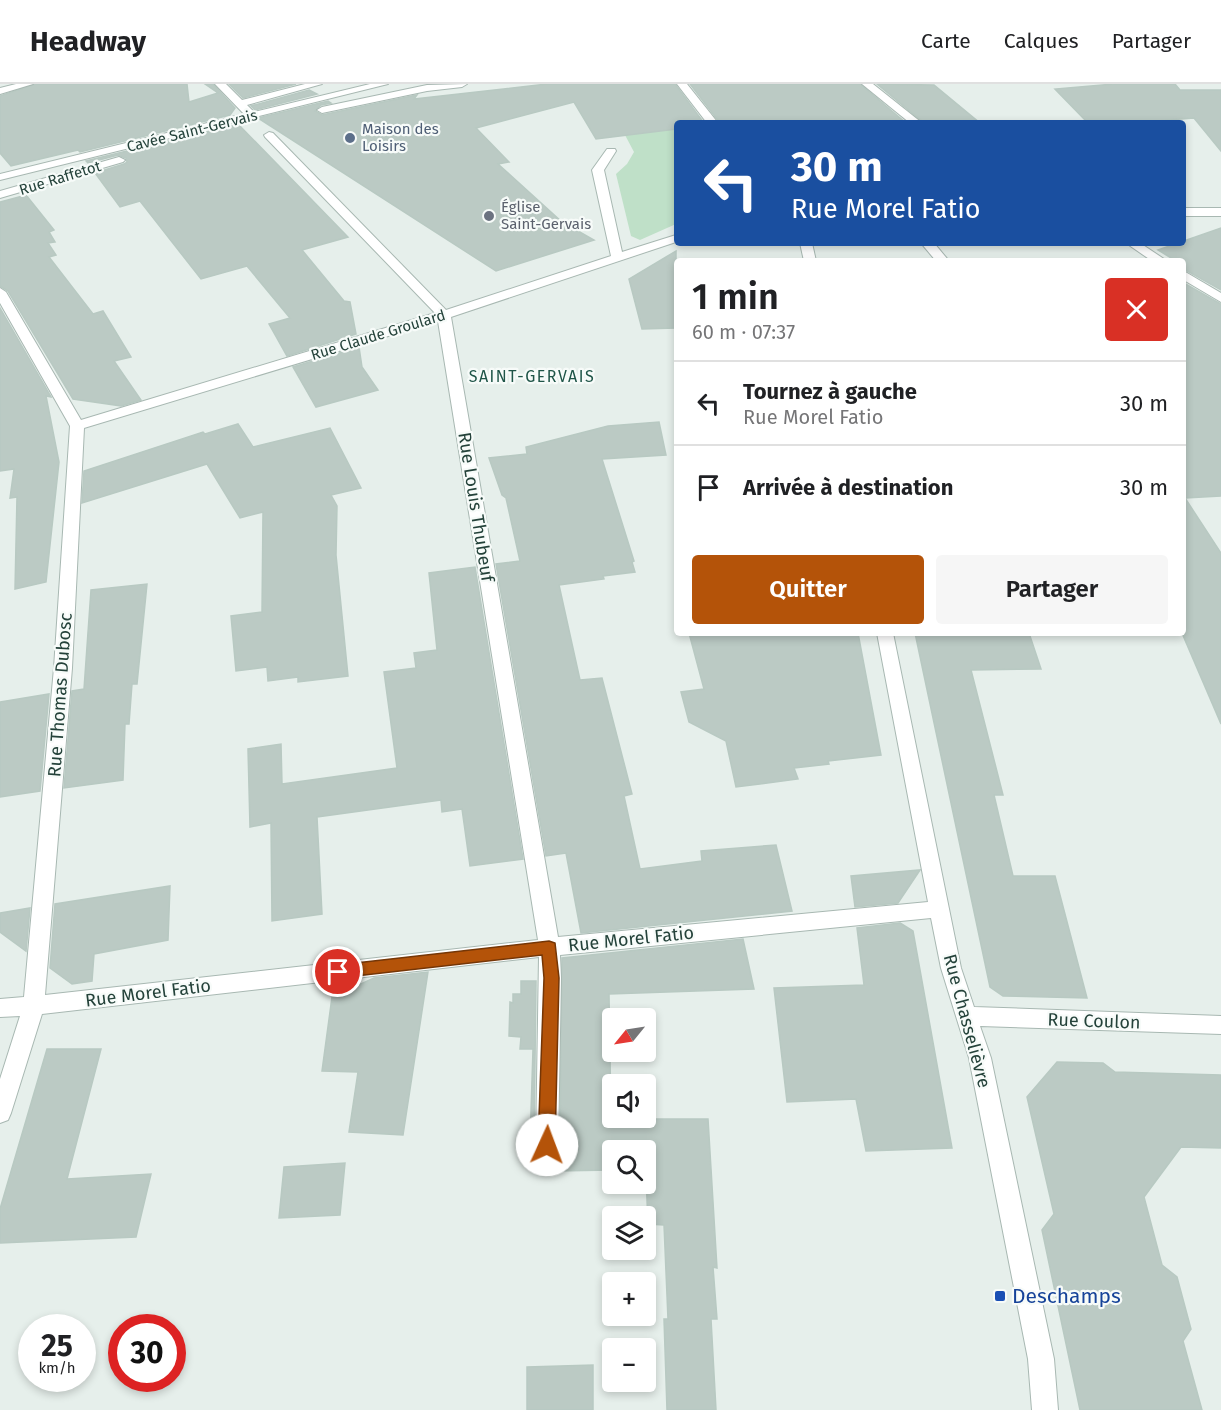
<!DOCTYPE html>
<html lang="fr">
<meta charset="utf-8">
<style>
body{margin:0;font-family:"Fira Sans",sans-serif;background:#f6f6f6;color:#202124;height:100vh;display:flex;flex-direction:column;font-size:22px;white-space:nowrap}
*{box-sizing:border-box;margin:0}
p{font-size:20px;color:#757577}
.icon{flex:none;width:33px;height:33px;fill:none;stroke:currentColor;stroke-width:2;stroke-linecap:round;stroke-linejoin:round}
.map{position:relative;flex:1;overflow:hidden}
.details{position:absolute;left:674px;top:174px;width:512px;height:378px;display:flex;flex-direction:column;background:#fff;border-radius:6px;box-shadow:0 3px 9px #0003}
.details>*{flex:none}
.banner{position:absolute;left:674px;top:36px;width:512px;height:126px;border-radius:6px;box-shadow:0 3px 9px #0003;background:#1a4fa0;color:#fff;overflow:hidden}
.needle{width:39px;rotate:240deg}
.fabs{position:absolute;left:602px;top:924px;display:grid;gap:12px}
.fabs a{display:grid;place-items:center;width:54px;height:54px;border-radius:6px;background:#fff;box-shadow:0 3px 9px #0003;font-size:30px}
.speed{position:absolute;left:18px;top:1230px;display:flex;gap:12px;font-size:30px;font-weight:700;text-align:center}
.speed>*{display:grid;place-content:center;width:78px;height:78px;border-radius:50%;background:#fff;box-shadow:0 3px 9px #0003;line-height:1}
.speed small{font-size:15px;font-weight:400}
.speed .limit{border:9px solid #d22;background:#fff;color:#111}
.pin{position:absolute;display:grid;place-items:center;width:51px;height:51px;color:#fff;margin:-26px;border:3px solid #fff;border-radius:50%;box-shadow:0 2px 6px #0007}
.me{position:absolute;width:66px;margin:-33px;rotate:2deg;stroke-linejoin:round;filter:drop-shadow(0 0 4px #0008)}
.turn{display:flex;align-items:center;gap:21px;height:126px;padding:0 18px;font-size:27px}
.turn .icon{width:78px;height:78px;stroke-width:2.5}
.turn b{display:block;font-size:42px;line-height:51px}
.round{display:grid;place-items:center;flex:none;width:63px;height:63px;border-radius:6px;background:#f6f6f6}
.head{display:flex;align-items:center;justify-content:space-between;height:102px;padding:0 18px}
h1{font-size:36px;font-weight:600;line-height:45px}
.cta{display:flex;gap:12px;margin-top:auto;padding:12px 18px}
.cta a{flex:1;height:69px;border-radius:6px;background:#b45309;color:#fff;font-size:24px;font-weight:600;line-height:69px;text-align:center}
.cta a+a{background:#f6f6f6;color:#202124}
ul{padding:0;list-style:none}
li{display:flex;align-items:center;gap:18px;height:84px;padding:0 18px;border-top:2px solid #e0e0e0}
li div{flex:1}
li b{display:block;font-size:22px}
li em{font-style:normal}
header{display:flex;align-items:center;gap:36px;box-sizing:border-box;height:84px;padding:0 30px;background:#fff;border-bottom:2px solid #e0e0e0}
header strong{font-size:28px}
nav{display:flex;gap:33px;margin-inline-start:auto;font-size:21px}
.map>svg:first-child{display:block}
.green{fill:#bfe0c8}
.building{fill:#bbcac4;stroke:#b8c9c2;stroke-width:1.5}
.lines{fill:none;stroke-linecap:round;stroke-linejoin:round}
.minor-casing{stroke:#a8b8b2;stroke-width:2}
.minor{fill:#fff;fill-rule:evenodd}
.route{fill:#b45309;stroke:#753606;stroke-width:1.5}
.service-dot{fill:#5c6f8a;stroke:#f7fbf9;stroke-width:2}
.worship-dot{fill:#6b7280;stroke:#f7fbf9;stroke-width:2}
.transit-dot{fill:#1a4fb4;stroke:#f7fbf9;stroke-width:2}
.labels{text-anchor:middle;dominant-baseline:central;stroke-width:4.5;stroke-linejoin:round;paint-order:stroke}
.far-service-label{font-size:15px;fill:#4e5e75;stroke:#f7fbf9;text-anchor:start}
.far-street-label{font-size:15px;fill:#24423a;stroke:#f7fbf9}
.far-worship-label{font-size:15px;fill:#5b616d;stroke:#f7fbf9;text-anchor:start}
.far-neighbourhood-label{font-size:16px;letter-spacing:1.5px;fill:#1f5548;stroke:#f7fbf9}
.street-label{font-size:18px;fill:#24423a;stroke:#f7fbf9}
.near-transit-label{font-size:21px;fill:#164399;stroke:#f7fbf9;text-anchor:start}
</style>
<header>
<strong>Headway</strong>
<nav><a>Carte</a><a>Calques</a><a>Partager</a></nav>
</header>
<div class="map">
<svg width="1221" height="1326" viewBox="0 0 1221 1326">
<rect width="100%" height="100%" fill="#e6efeb"/>
<!-- green -->
<path class="green" d="M668,32l8,7v101l-36,16 -9,-4 -15,-62 11,-10 7,-12 -9,-17 51,-6z"/>
<!-- building -->
<g class="building">
<path d="M35,0h152l2,18 29,-9 -13,-9h8l22,24 -5,7 -150,37 -2,-2 -67,16 -11,-13v-57z"/>
<path d="M229,0h67l-53,14z"/>
<path d="M547,0h128l29,39h-28v6l-80,10 -22,-37 -98,26 33,34 -11,2 64,58 32,18 -98,31 -238,-153 70,-17 3,2 -10,2 -6,6 7,4 95,-20 -3,4z"/>
<path d="M690,0h170l46,39h-186z"/>
<path d="M877,0l57,1 46,38h-56z"/>
<path d="M1114,0h61l5,6h41v61l-27,-33 -63,5h-43l-33,-34z"/>
<path d="M309,6l8,4 -62,16 -4,-4z"/>
<path d="M238,40l110,113 -46,13 42,51 6,1 6,32 -69,22 -18,-32 21,-6 -43,-52 -46,13 -61,-78 -20,6 -25,-34 29,-9 3,-2 -1,-4 -8,-3 -30,8 -2,-2z"/>
<path d="M26,111l28,35 -5,2 6,10 -7,1 8,12 -7,2 44,57 10,-3 28,46 -17,4 27,39 -20,6 -48,-7 -65,-108 -8,-5v-84z"/>
<path d="M1221,144v62l-39,-22v-7h-6l-18,-11z"/>
<path d="M676,167v77l-34,1 -13,-50z"/>
<path d="M1182,198l39,22v192l-36,2 36,55v171l-39,-91z"/>
<path d="M0,224l51,89 -5,-1 13,66 -13,120 -31,7 2,-92 -7,1 4,-29 -14,2z"/>
<path d="M359,263l3,20 16,23 -62,17 -23,-40z"/>
<path d="M659,338l7,33 -64,4 32,102 -2,1 3,10 -32,4 1,3 -45,6 21,95 22,-2 30,116 -8,2 16,73 62,-8 -1,-10 75,-6 16,66 -211,22 -15,-80 -20,3 -50,-292 24,-3 -14,-63 -4,-3 -13,-37 38,-4 -1,-7 82,-21z"/>
<path d="M238,340l15,23 77,-19 31,60 -30,7 6,11 -1,49 12,121 -50,6v-5l-30,4 -1,-14 -31,4 -5,-55 31,-4 1,-100 -23,6 -33,-54 -125,39 2,-32 119,-39 2,2z"/>
<path d="M475,483l48,292 -53,7 -8,-57 -20,3 -1,-12 -124,17 5,97 -50,7 -1,-98 -21,4 -2,-78 33,-5 1,40 115,-16 -13,-96 32,-4 -2,-15 23,-3 -8,-77z"/>
<path d="M147,500l-10,100h-5l-3,40h-4l-2,56 -59,8 8,-97 12,-2 7,-99z"/>
<path d="M689,549h169l23,122 -53,6 1,3 -35,4 4,11 -62,8 -10,-46 -37,-19 -8,-30 23,-3z"/>
<path d="M915,549h114l12,36 -70,1 32,125h-9l19,81h42l32,122 -84,-2 -13,-9z"/>
<path d="M49,610l-9,97 -40,6v-95z"/>
<path d="M920,786l-22,33 -43,4 -4,-31z"/>
<path d="M170,802l-2,54 -74,14 -2,27 -20,3 -22,-16 5,-64z"/>
<path d="M30,824l-4,43 -26,-19v-19z"/>
<path d="M900,839l13,8 39,217 -86,3 -10,-52 -69,3 -13,-114 90,-3 -7,-57z"/>
<path d="M743,855l11,50 -145,5 2,125h97l9,149 -4,-1 4,52h-6l5,91h-49l-3,-91h4l-4,-94 -16,-1 -3,-74h-33v20l-56,1v-16l4,-10 2,-187z"/>
<path d="M428,888l-25,163 -54,-3 9,-60 -36,-1 10,-74 42,-19z"/>
<path d="M521,897h15l-2,162h-4l3,-94h-13l1,-12 -12,-1 1,-34 3,1v-9h8z"/>
<path d="M47,965h54l-34,130 84,-5 -15,63 -136,6v-34z"/>
<path d="M1057,978l46,1 12,9 106,3v73l-40,-1 -37,50 18,68 15,12 14,52 -8,12 19,69h-122l-38,-180 12,-16 -27,-117z"/>
<path d="M345,1079l-5,52 -61,3 5,-51z"/>
<path d="M593,1281v45h-66v-43z"/>
</g>
<g class="lines">
<defs>
<g id="minor">
<path d="M16,0h17l-33,10v-6z"/>
<path d="M215,0h11l16,16 63,-16h17l-75,21 7,7 116,-28h18l-388,96v-6l244,-60z"/>
<path d="M467,0l-5,3 -35,4 -105,22 -5,-3 5,-3 105,-22z"/>
<path d="M677,0h10l31,39h-11z"/>
<path d="M862,0h11l49,39h-12z"/>
<path d="M269,48l4,1 173,177 165,-54 -19,-86 15,-21h8l1,2 -12,19 18,82 54,-17v7l-225,75 107,620 370,-35 -51,-269h16l68,335 13,39 247,9v18l-241,-8 11,32 63,301 4,51h-26l-4,-51 -59,-301 -28,-90 -10,-50 -371,37 1,23 -3,167 -3,8 -8,3 -8,-3 -3,-8 3,-188 -497,57 -31,99 -3,7 -8,3v-44l20,-63 -20,1v-18l24,-2 30,-329 16,-242 -70,-123v-15l6,4 75,128 354,-107 -170,-176 -1,-2zM438,237l100,619 -493,55 27,-327 12,-240z"/>
<path d="M119,73l6,3 -2,2 -123,36v-7z"/>
<rect x="1182" y="124" width="39" height="8"/>
<path d="M800,159h12l4,18h-12z"/>
<path d="M921,159h13l15,18h-13z"/>
<path d="M1126,159h14l27,18h-15z"/>
<path d="M1182,186l39,23v9l-39,-23z"/>
</g>
</defs>
<!-- minor casing -->
<use href="#minor" class="minor-casing"/>
<!-- minor -->
<use href="#minor" class="minor"/>
</g>
<!-- route -->
<path class="route" d="M549,857l6,2 4,35 -4,167 -2,5 -6,3 -6,-3 -3,-5 6,-167 -2,-23 -204,23 -5,-2 -3,-4 3,-5 5,-2z"/>
<!-- markers -->
<circle class="service-dot" cx="350" cy="54" r="6"/>
<circle class="worship-dot" cx="489" cy="132" r="6"/>
<rect class="transit-dot" x="994" y="1206" width="12" height="12" rx="3"/>
<g class="labels">
<!-- far-service labels -->
<g class="far-service-label">
<text x="362" y="45">Maison des<tspan x="362" dy="17">Loisirs</tspan></text>
</g>
<!-- far-street labels -->
<g class="far-street-label">
<text transform="translate(192 47) rotate(-14)">Cavée Saint-Gervais</text>
<text transform="translate(60 94) rotate(-17)">Rue Raffetot</text>
<text transform="translate(378 251) rotate(-17)">Rue Claude Groulard</text>
</g>
<!-- far-worship labels -->
<g class="far-worship-label">
<text x="501" y="123">Église<tspan x="501" dy="17">Saint-Gervais</tspan></text>
</g>
<!-- far-neighbourhood labels -->
<g class="far-neighbourhood-label">
<text x="532" y="292">SAINT-GERVAIS</text>
</g>
<!-- street labels -->
<g class="street-label">
<text transform="translate(476 423) rotate(81)">Rue Louis Thubeuf</text>
<text transform="translate(60 611) rotate(-86)">Rue Thomas Dubosc</text>
<text transform="translate(631 855) rotate(-6)">Rue Morel Fatio</text>
<text transform="translate(148 909) rotate(-7)">Rue Morel Fatio</text>
<text transform="translate(967 937) rotate(75)">Rue Chasselièvre</text>
<text transform="translate(1094 937) rotate(2)">Rue Coulon</text>
</g>
<!-- near-transit labels -->
<g class="near-transit-label">
<text x="1012" y="1212">Deschamps</text>
</g>
</g>
</svg>
<div class="fabs">
<a><svg class="needle" viewBox="-14 -14 28 28"><path d="M0-13l5 13h-10z" fill="#e53935"/><path d="M0 13l5-13h-10z" fill="#757577"/></svg></a>
<a><svg class="icon" aria-label="sound" viewBox="0 0 24 24"><path d="M4 9h4l5-4v14l-5-4H4zM17 9q2 3 0 6"/></svg></a>
<a><svg class="icon" aria-label="search" viewBox="0 0 24 24"><circle cx="10" cy="10" r="6"/><path d="M15 15l6 6"/></svg></a>
<a><svg class="icon" aria-label="layers" viewBox="0 0 24 24"><path d="M12 4l9 5-9 5-9-5zM3 14l9 5 9-5"/></svg></a>
<a>+</a>
<a>−</a>
</div>
<div class="speed"><div>25<small>km/h</small></div><div class="limit">30</div></div>
<div class="pin" style="left:338px;top:888px;background:#d93025"><svg class="icon" aria-label="arrive" viewBox="0 0 24 24"><path d="M6 21V4h12l-3 4 3 4H6"/></svg></div>
<svg class="me" style="left:547px;top:1061px" viewBox="-20 -20 40 40"><circle r="19" fill="#fff"/><path d="M0-13L10 11 0 6-10 11z" fill="#b45309"/></svg>
<div class="banner">
<div class="turn"><svg class="icon" aria-label="left" viewBox="0 0 24 24"><path d="M17 20v-9H6M10 6l-5 5 5 5"/></svg><div><b>30 m</b>Rue Morel Fatio</div></div>
</div>
<section class="details">
<div class="head"><div><h1>1 min</h1><p>60 m · 07:37</p></div><a class="round" style="background:#d93025;color:#fff"><svg class="icon" aria-label="close" viewBox="0 0 24 24"><path d="M6 6l12 12M18 6L6 18"/></svg></a></div>
<ul>
<li><svg class="icon" aria-label="left" viewBox="0 0 24 24"><path d="M17 20v-9H6M10 6l-5 5 5 5"/></svg><div><b>Tournez à gauche</b><p>Rue Morel Fatio</p></div><em>30 m</em></li>
<li><svg class="icon" aria-label="arrive" viewBox="0 0 24 24"><path d="M6 21V4h12l-3 4 3 4H6"/></svg><div><b>Arrivée à destination</b></div><em>30 m</em></li>
</ul>
<div class="cta"><a>Quitter</a><a>Partager</a></div>
</section>
</div>
